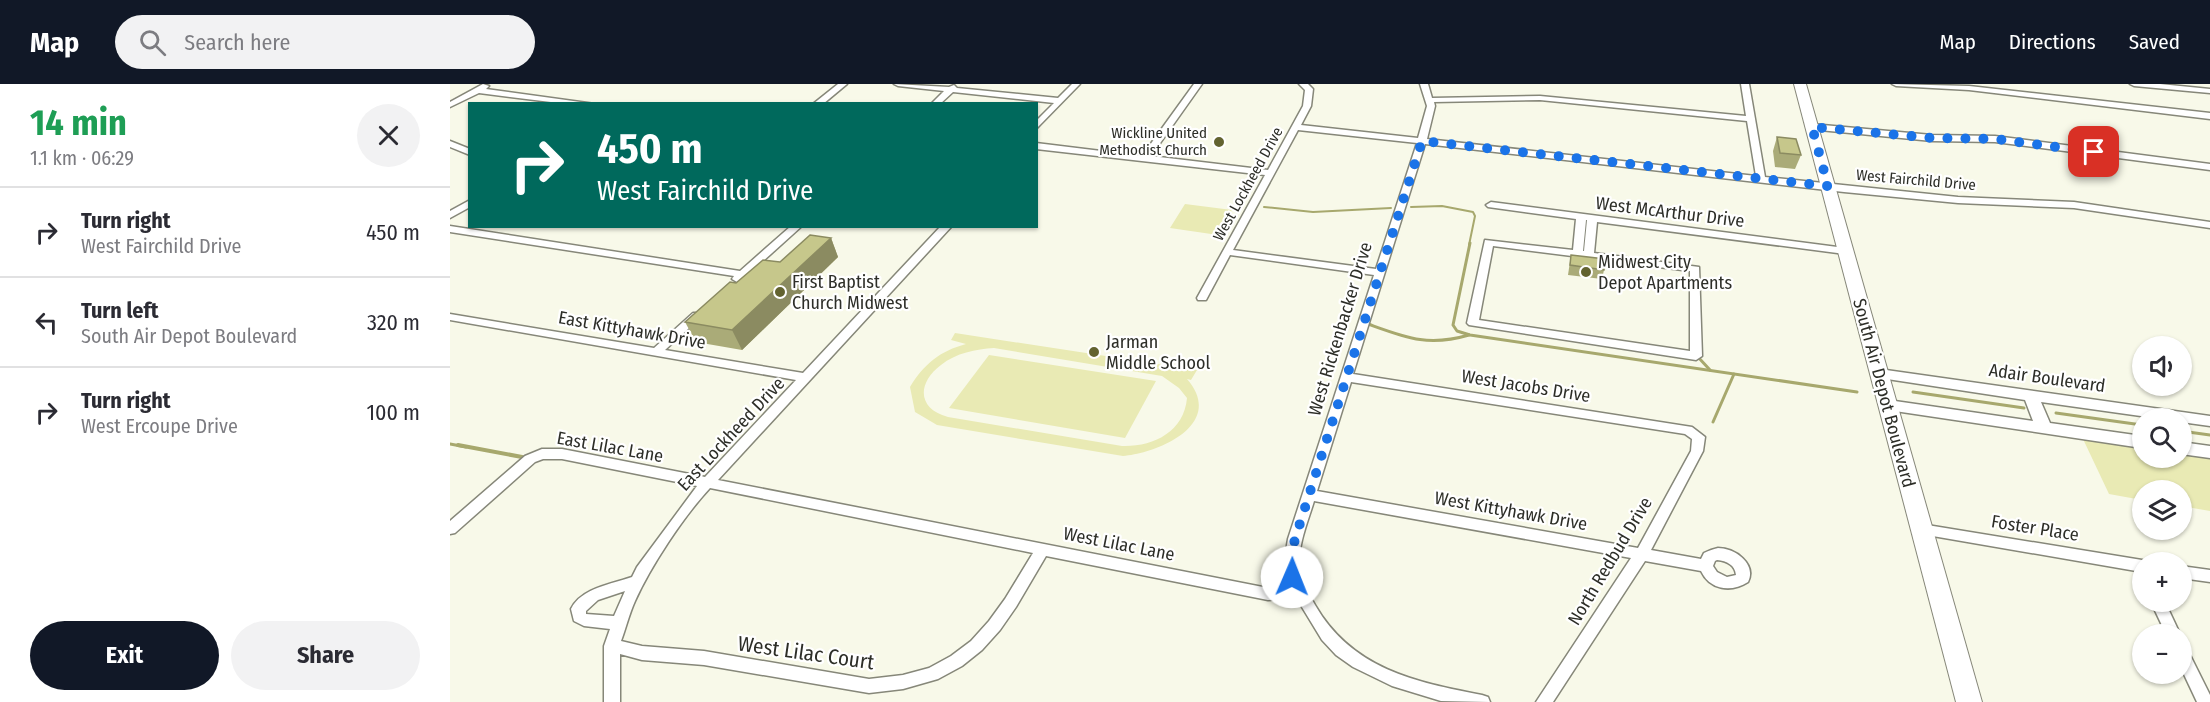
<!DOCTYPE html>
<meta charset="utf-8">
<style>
body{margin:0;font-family:"Fira Sans Condensed",sans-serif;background:#f2f2f3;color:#2b2b33;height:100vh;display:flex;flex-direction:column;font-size:22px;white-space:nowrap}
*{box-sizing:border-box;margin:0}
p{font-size:20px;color:#7c7c81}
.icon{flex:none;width:33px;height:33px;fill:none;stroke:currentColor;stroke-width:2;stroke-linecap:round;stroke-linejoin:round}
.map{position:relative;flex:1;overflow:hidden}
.panel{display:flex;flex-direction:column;background:#fff;width:450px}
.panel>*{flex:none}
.top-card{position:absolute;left:18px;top:18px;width:570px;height:126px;border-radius:0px;box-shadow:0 2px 4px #0004;background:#00695c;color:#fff;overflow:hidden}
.controls{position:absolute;left:1682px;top:252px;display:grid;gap:12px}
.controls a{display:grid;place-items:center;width:60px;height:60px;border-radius:50%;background:#fff;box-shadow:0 2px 4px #0004;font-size:30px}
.pin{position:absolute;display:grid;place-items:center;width:51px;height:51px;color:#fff;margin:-26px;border-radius:12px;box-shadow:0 3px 9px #0006}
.me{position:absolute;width:66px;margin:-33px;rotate:1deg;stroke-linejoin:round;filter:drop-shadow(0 0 4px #0008)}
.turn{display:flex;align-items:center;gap:21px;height:126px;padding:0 30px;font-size:27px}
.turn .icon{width:78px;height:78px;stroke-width:2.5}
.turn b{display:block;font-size:42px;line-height:51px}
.round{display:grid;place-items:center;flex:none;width:63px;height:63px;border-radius:32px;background:#f2f2f3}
.overview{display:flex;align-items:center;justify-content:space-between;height:102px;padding:0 30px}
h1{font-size:36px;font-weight:700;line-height:45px;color:#1e9e55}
.cta{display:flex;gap:12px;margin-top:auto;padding:12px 30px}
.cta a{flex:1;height:69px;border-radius:36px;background:#111827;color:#fff;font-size:24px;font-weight:700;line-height:69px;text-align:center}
.cta a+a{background:#f2f2f3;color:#2b2b33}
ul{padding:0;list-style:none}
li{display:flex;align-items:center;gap:18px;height:90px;padding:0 30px;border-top:2px solid #e1e1e2}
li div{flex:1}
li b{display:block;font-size:22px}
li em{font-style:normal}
header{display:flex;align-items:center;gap:36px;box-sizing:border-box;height:84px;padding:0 30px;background:#111827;color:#fff}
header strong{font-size:28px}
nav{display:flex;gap:33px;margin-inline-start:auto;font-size:21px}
.search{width:420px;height:54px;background:#f2f2f3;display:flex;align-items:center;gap:15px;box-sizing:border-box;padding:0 21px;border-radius:33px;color:#7c7c81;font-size:22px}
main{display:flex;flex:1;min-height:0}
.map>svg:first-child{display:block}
.green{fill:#e9eab4;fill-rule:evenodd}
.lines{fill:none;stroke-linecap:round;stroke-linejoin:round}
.stream-far2{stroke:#a7a86d;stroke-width:2}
.stream-far1{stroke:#a7a86d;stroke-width:3}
.stream{stroke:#a7a86d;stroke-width:4}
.minor-casing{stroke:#868779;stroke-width:3}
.tertiary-casing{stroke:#868779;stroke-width:3}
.primary-casing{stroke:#868779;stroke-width:2}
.minor{fill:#fff;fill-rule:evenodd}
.tertiary{fill:#fff;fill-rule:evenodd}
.primary{fill:#fff;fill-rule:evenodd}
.wall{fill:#aaab78}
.shaded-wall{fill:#8b8b61}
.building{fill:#c6c78b;stroke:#8b8b61;stroke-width:1.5}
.route{stroke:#1a73e8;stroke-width:10;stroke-dasharray:0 18}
.poi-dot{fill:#636330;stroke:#fff;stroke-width:2}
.labels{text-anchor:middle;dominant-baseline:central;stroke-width:4.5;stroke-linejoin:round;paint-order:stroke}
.far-poi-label{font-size:15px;fill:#2d2e28;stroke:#fff;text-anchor:end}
.far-street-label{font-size:15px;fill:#2d2e28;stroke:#fff}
.street-label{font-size:18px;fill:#2d2e28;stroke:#fff}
.poi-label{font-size:18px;fill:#2d2e28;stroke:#fff;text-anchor:start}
.near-street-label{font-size:21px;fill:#2d2e28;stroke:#fff}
</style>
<header>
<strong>Map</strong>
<div class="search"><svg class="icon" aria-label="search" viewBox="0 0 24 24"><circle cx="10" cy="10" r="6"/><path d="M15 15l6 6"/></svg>Search here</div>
<nav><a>Map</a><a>Directions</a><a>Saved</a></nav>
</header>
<main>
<section class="panel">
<div class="overview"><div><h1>14 min</h1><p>1.1 km · 06:29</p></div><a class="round"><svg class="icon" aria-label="close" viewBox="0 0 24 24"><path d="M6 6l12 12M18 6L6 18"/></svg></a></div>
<ul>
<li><svg class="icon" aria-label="right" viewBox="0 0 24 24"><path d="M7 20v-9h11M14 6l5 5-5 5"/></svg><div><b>Turn right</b><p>West Fairchild Drive</p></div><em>450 m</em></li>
<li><svg class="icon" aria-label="left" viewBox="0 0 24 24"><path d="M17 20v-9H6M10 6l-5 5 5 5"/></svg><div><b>Turn left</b><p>South Air Depot Boulevard</p></div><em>320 m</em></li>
<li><svg class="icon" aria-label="right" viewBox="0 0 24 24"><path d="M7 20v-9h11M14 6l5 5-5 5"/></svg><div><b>Turn right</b><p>West Ercoupe Drive</p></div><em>100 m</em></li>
</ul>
<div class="cta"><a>Exit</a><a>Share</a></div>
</section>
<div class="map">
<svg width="1760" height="618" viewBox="0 0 1760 618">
<rect width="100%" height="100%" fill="#f8f9e9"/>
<!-- green -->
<g class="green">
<path d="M735,120l47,6 -14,25 -48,-7z"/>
<path d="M505,249l242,37 -6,10 -4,-1c39,45 -28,74 -64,77l-186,-31 -22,-13 -5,-25c14,-23 30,-36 56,-43l-15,-4zM544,264l168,28 17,12 8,10c-3,34 -34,49 -65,48l-174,-29c-31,-8 -31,-34 -7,-52 15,-12 35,-16 53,-17z"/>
<path d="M539,271l167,26 -31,57 -176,-30z"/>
<path d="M1633,355l59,9v10h39v-4l29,4v53l-29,-5v-16h-39v10l-33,-6z"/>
</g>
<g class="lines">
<!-- stream-far2 -->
<g class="stream-far2">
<path d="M814,123l49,5 78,-4"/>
<path d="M961,123l31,-1 31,6 2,4 -6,29"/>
</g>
<!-- stream-far1 -->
<g class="stream-far1">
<path d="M1020,159l-17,82 4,6 13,4 387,57"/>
<path d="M918,240c39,14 60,23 101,11"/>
<path d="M1248,273l12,13"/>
<path d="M1463,308l111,16"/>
<path d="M1606,329l86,12"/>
<path d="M1263,338l21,-48"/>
<path d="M1731,347l29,4"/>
<path d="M0,360l16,3"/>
</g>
<!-- stream -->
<path class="stream" d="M8,361l64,12"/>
<defs>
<g id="minor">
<path d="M33,0l6,2 -3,3 109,15h-28l-88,-11 -29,14v-5z"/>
<path d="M388,0h9l-24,20h-10z"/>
<path d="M444,0l55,3 5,-2 3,3 101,10 14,-14h8l-44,45v-8l18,-18 -101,-11 -13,12h-9l13,-13 -46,-5z"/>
<path d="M744,0h8l-51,72 117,14 35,-64 2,-16 -6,-6h9l5,5 -2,17 -10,19 117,13 9,-32 -7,-22h8l4,14 108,-2 206,20 -5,-32h8l16,93 193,20 116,5 136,20v6l-136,-20 -116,-5 -114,-11 -419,-48 -72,230 339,53 13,10 -2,14 -52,99 50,9 3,-6c4,-2 9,-4 14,-5 17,0 39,16 30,34 -17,11 -38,8 -47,-11l-56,-10 -92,141h-17l95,-144 -317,-57c-6,20 -15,41 -15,62 0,16 8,28 16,42 37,64 100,77 167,90l6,2 2,5 -49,-1 -49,-15 -39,-19 -17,-12 -14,-15 -28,-46 -14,5 -12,1 -222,-44 -30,51 -16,23 -18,20 -20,16 -24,13 -35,10 -34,4 -165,-28 -62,-5 -22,-6v48h-16v-56l6,-17 -26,-3 -10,-5 -3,-12c10,-21 41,-25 61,-32l5,-10 60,-81 -135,-27h-19l-8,3 -80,71 -5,1v-13l75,-65 17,-7h20l143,28 91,-97 -346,-60v-6l204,34 39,-35h8l1,2 -1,2 -36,33 138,23 138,-147h11l-234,254 550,108 20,-4 -4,-21 4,-24 86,-264 -144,-20 -24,45h-8l-1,-2 68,-123 -229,-26v-6l106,13zM1090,16l207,21 9,55 -329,-37 8,-33 -1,-4zM848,46l119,13 -41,126 -143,-19zM901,298l334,52 7,5 -1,12 -53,97 -321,-57zM260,404l323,65 -28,46 -16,22 -18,20 -20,15 -22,12 -26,7 -34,4 -165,-28 -62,-5 -21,-5c5,-13 8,-27 14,-40 16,-35 48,-84 75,-113zM1267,476c10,1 18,5 19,15l-9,2 -10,-5 -4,-6 2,-5zM175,507l-11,25 -28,-2v-3l12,-11z"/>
<path d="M1442,0l77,2 241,27v6l-241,-29 -73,-4z"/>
<path d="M1680,0h30l50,5v4l-76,-7z"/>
<path d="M1362,40l120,11 63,1 215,28v6l-215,-28 -63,-1 -123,-12v-4z"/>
<path d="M0,57l20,8v6l-20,-8z"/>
<path d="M20,116v7l-20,11v-7z"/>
<path d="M1041,118l354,46 5,3 -5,3 -248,-32 -3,31 105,14 3,89 -6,4 -227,-35 -2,-2 18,-83 88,10 3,-31 -88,-12 -2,-2zM1136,136h1l-3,31h-1zM1043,162l197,25v80l-211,-31z"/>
<path d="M0,142l290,45 51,-45h11l-61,55 -4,1 -5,-3 2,-3 -284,-44z"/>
<path d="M1471,440l221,36 5,2h-5v10l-221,-38 -5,-1 -2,-4 2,-4z"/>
<path d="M1731,482l29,4v12l-29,-4z"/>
<path d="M1701,518h14l15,32h-14z"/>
<path d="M1731,561l5,2 24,48v7h-13l-16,-34z"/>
</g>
<g id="tertiary">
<path d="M1429,285l331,47v10l-29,-4v-4h-26l-114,-16 9,21 92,13v12l-254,-38 -8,-5 8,-5 145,21 -8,-21 -151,-23 -2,-3z"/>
<path d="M1731,358l29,4v12l-29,-4z"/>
</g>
<path id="primary" d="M1344,0h12l176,618h-26z"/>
</defs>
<!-- minor casing -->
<use href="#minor" class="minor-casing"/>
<!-- tertiary casing -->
<use href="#tertiary" class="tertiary-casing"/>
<!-- primary casing -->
<use href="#primary" class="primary-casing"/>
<!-- minor -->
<use href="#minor" class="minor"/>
<!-- tertiary -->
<use href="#tertiary" class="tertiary"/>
<!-- primary -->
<use href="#primary" class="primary"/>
</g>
<!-- wall -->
<g class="wall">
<path d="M1327,53l24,18 -6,14 -20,-2 -2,-16z"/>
<path d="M381,154l7,19 -96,93 -46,-8 -11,-20 51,-39z"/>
<path d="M1121,171l33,15 -2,9 -34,-4z"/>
</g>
<!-- shaded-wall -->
<path class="shaded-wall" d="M381,154l7,19 -96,93 -10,-20z"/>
<!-- building -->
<g class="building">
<path d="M1327,53l19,2 5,16 -21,-2z"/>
<path d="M360,151l21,3 -99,92 -47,-8 45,-40 6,1 27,-23 17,2z"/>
<path d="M1121,171l34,4 -1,11 -34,-5z"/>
</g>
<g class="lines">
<!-- route -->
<path class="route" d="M842,493l-2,-15 5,-23 127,-398 406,45 -16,-59 120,11 63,1 99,13"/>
</g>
<!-- markers -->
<g class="poi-dot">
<circle cx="769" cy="58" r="6"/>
<circle cx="1136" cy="188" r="6"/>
<circle cx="330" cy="208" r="6"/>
<circle cx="644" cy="268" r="6"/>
</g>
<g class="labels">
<!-- far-poi labels -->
<g class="far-poi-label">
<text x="757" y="49">Wickline United<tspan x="757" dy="17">Methodist Church</tspan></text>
</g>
<!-- far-street labels -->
<g class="far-street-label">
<text transform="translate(1466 96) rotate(5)">West Fairchild Drive</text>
<text transform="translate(798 100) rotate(-61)">West Lockheed Drive</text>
</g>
<!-- street labels -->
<g class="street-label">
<text transform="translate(1220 128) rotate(7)">West McArthur Drive</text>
<text transform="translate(890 245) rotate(-73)">West Rickenbacker Drive</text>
<text transform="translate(182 246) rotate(10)">East Kittyhawk Drive</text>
<text transform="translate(1597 294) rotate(8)">Adair Boulevard</text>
<text transform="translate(1076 302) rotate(9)">West Jacobs Drive</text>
<text transform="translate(1434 309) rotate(75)">South Air Depot Boulevard</text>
<text transform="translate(281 350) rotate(-47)">East Lockheed Drive</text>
<text transform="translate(160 363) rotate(10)">East Lilac Lane</text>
<text transform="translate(1061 427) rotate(10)">West Kittyhawk Drive</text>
<text transform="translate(1585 444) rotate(9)">Foster Place</text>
<text transform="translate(669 460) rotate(11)">West Lilac Lane</text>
<text transform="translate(1160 477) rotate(-59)">North Redbud Drive</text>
</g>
<!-- poi labels -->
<g class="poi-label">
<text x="1148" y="178">Midwest City<tspan x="1148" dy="21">Depot Apartments</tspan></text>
<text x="342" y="198">First Baptist<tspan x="342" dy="21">Church Midwest</tspan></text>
<text x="656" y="258">Jarman<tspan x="656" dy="21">Middle School</tspan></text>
</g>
<!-- near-street labels -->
<g class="near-street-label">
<text transform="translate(356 569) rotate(8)">West Lilac Court</text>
</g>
</g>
</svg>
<div class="controls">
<a><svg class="icon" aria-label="sound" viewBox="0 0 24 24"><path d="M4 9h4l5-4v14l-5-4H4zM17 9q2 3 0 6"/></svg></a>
<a><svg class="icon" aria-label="search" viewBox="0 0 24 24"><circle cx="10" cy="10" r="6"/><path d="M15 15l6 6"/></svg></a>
<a><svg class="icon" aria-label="layers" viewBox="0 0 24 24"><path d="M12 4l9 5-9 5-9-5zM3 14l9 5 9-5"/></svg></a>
<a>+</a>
<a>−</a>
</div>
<div class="pin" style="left:1644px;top:68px;background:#d93025"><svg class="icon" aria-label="arrive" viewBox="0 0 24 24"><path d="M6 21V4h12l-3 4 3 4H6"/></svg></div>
<svg class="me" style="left:842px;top:493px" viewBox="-20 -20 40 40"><circle r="19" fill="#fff"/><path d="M0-13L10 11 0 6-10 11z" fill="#1a73e8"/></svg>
<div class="top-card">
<div class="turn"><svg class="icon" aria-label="right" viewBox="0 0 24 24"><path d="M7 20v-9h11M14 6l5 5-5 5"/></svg><div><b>450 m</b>West Fairchild Drive</div></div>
</div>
</div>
</main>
